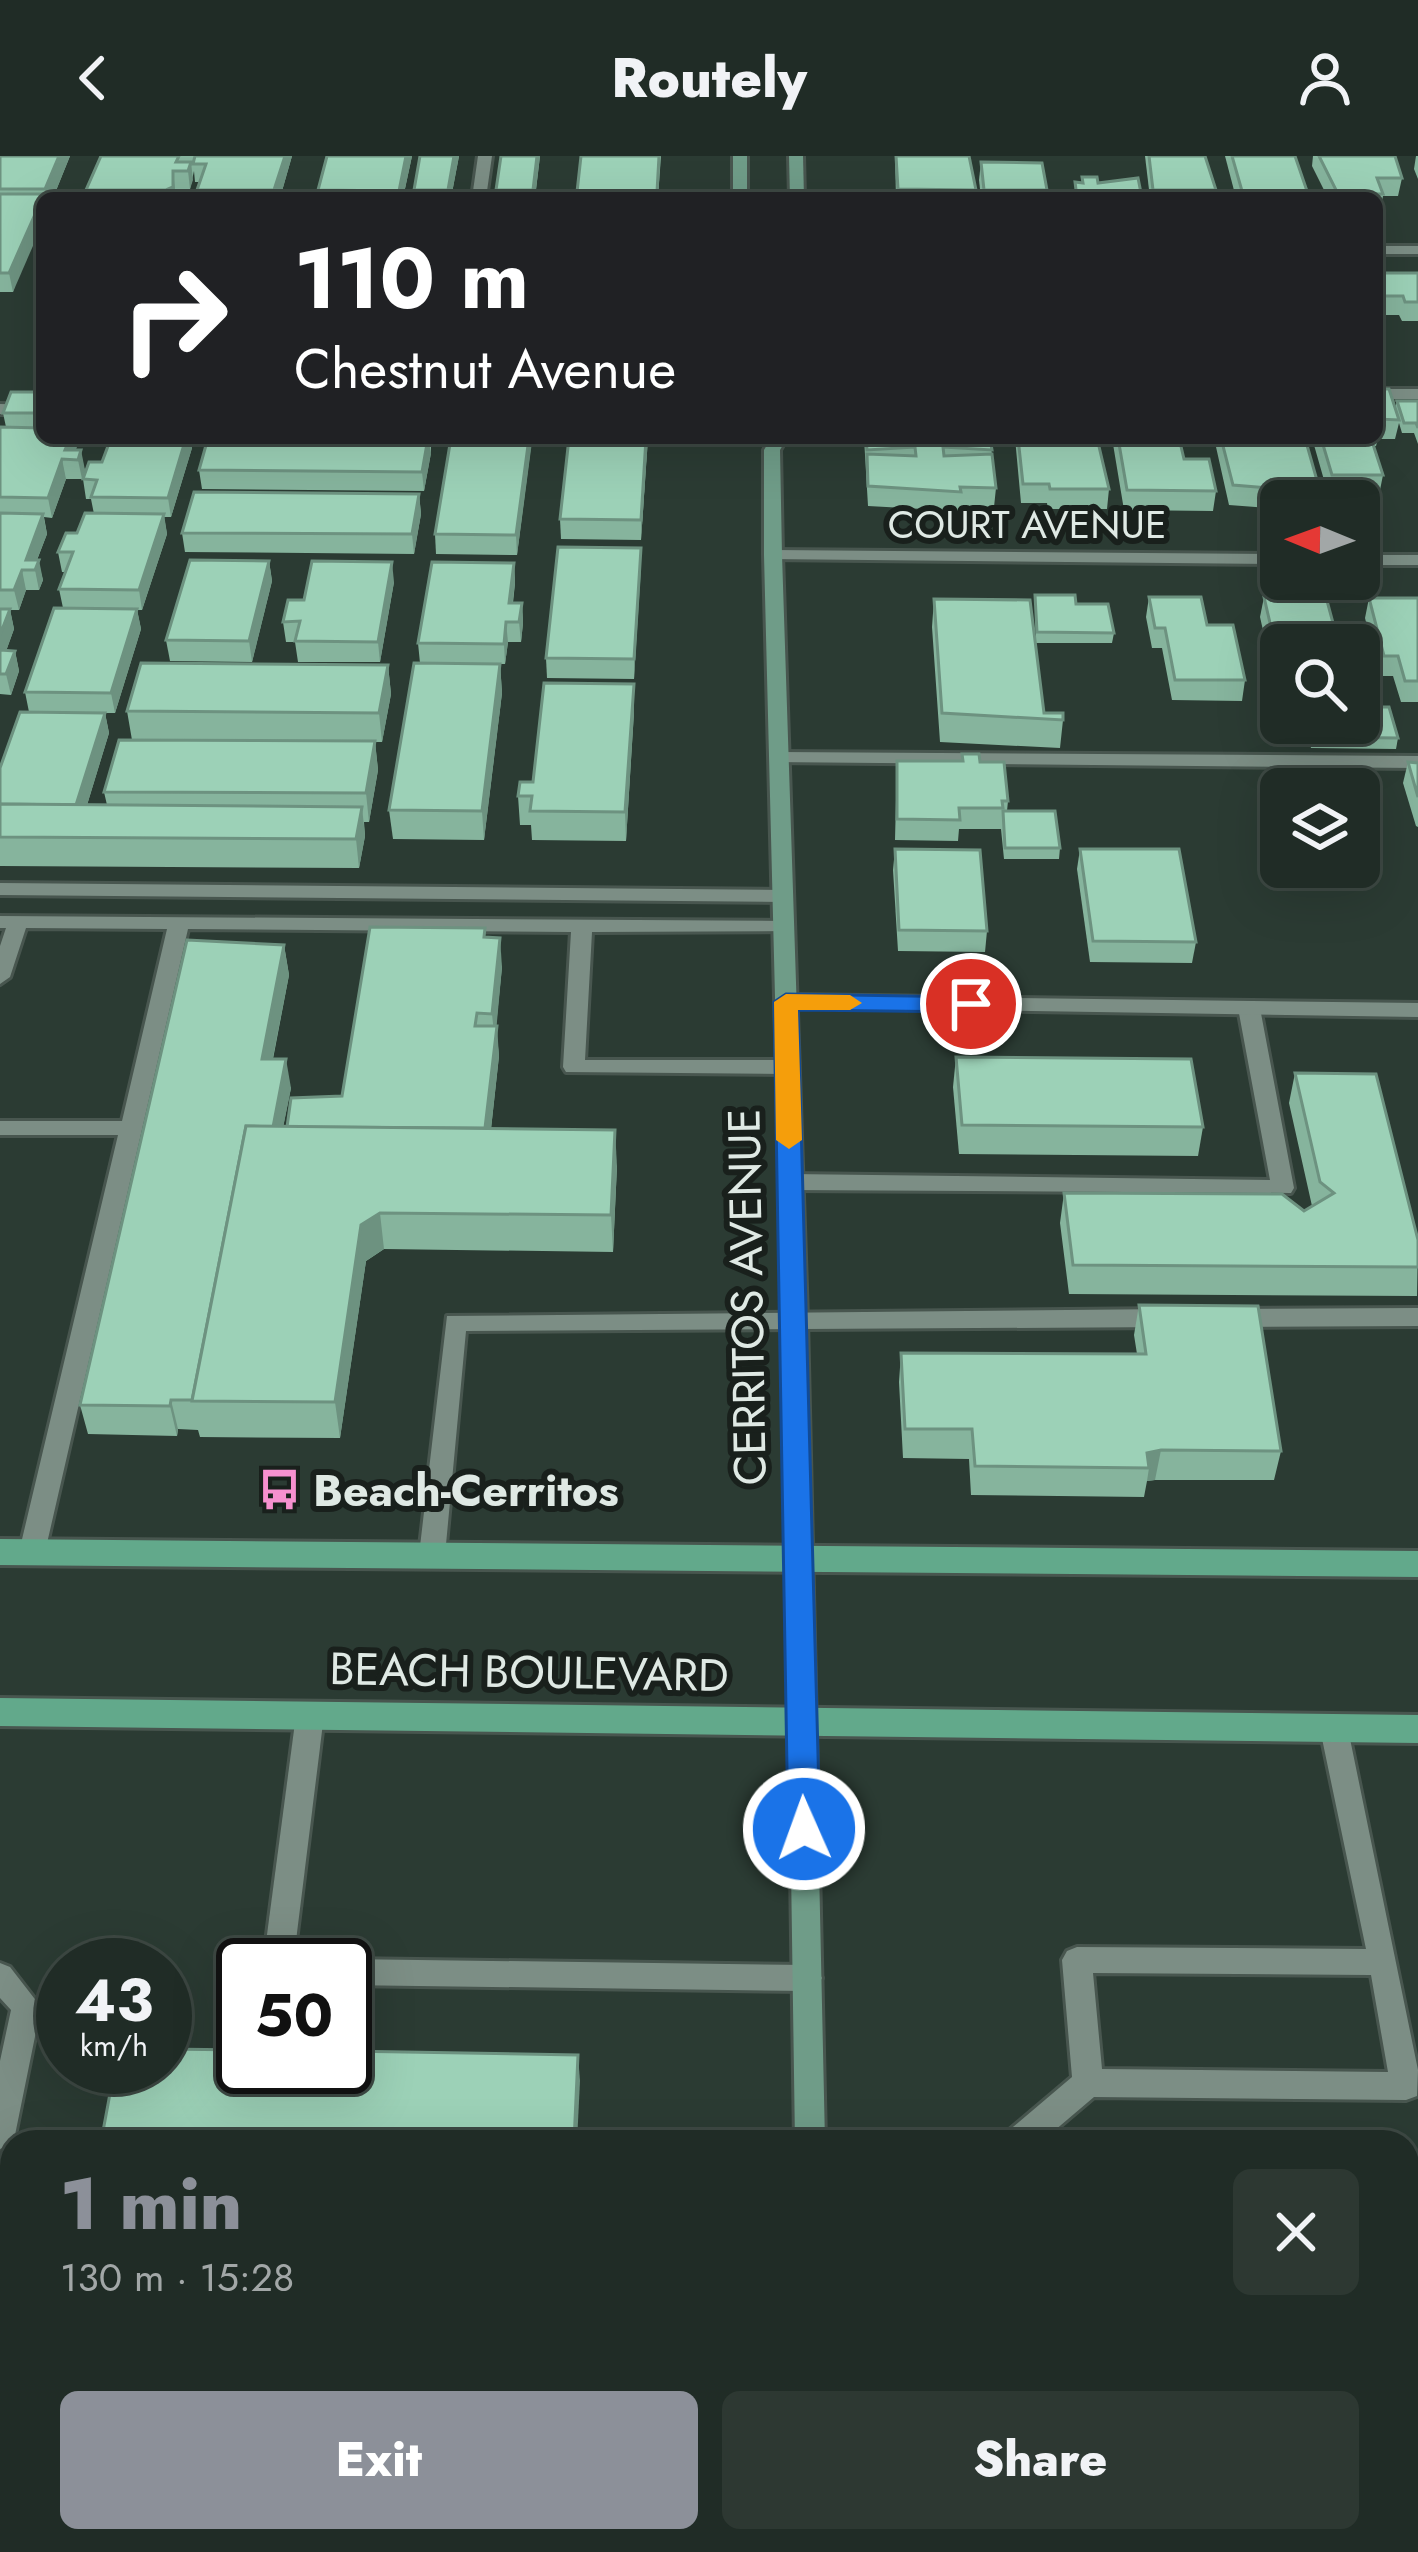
<!DOCTYPE html>
<meta charset="utf-8">
<style>
body{margin:0;font-family:Jost,sans-serif;background:#2d3832;color:#f1f3f6;height:100vh;display:flex;flex-direction:column;font-size:45px;white-space:nowrap}
*{box-sizing:border-box;margin:0}
p{font-size:39px;color:#a2a7a7}
.icon{flex:none;width:66px;height:66px;fill:none;stroke:currentColor;stroke-width:2;stroke-linecap:round;stroke-linejoin:round}
.map{position:relative;flex:1;overflow:hidden}
.drawer{position:absolute;left:0px;top:1974px;width:1419px;height:423px;display:flex;flex-direction:column;background:#202c26;border-radius:36px 36px 0 0;box-shadow:0 12px 48px #0002,0 0 0 3px #3d4843}
.drawer>*{flex:none}
.hud{position:absolute;left:36px;top:36px;width:1347px;height:252px;border-radius:18px;box-shadow:0 12px 48px #0002,0 0 0 3px #3d4843;background:#202124;color:#fff;overflow:hidden}
.needle{width:78px;rotate:271deg}
.fabs{position:absolute;left:1260px;top:324px;display:grid;gap:24px}
.fabs a{display:grid;place-items:center;width:120px;height:120px;border-radius:18px;background:#202c26;box-shadow:0 12px 48px #0002,0 0 0 3px #3d4843;font-size:60px}
.speed{position:absolute;left:36px;top:1782px;display:flex;gap:24px;font-size:60px;font-weight:700;text-align:center}
.speed>*{display:grid;place-content:center;width:156px;height:156px;border-radius:50%;background:#202c26;box-shadow:0 12px 48px #0002,0 0 0 3px #3d4843;line-height:1}
.speed small{font-size:30px;font-weight:400}
.speed .limit{border:6px solid #111;border-radius:18px;background:#fff;color:#111}
.pin{position:absolute;display:grid;place-items:center;width:102px;height:102px;color:#fff;margin:-51px;border:6px solid #fff;border-radius:50%;box-shadow:0 3px 12px #0007}
.me{position:absolute;width:132px;margin:-66px;rotate:358deg;stroke-linejoin:round;filter:drop-shadow(0 0 9px #0008)}
.turn{display:flex;align-items:center;gap:42px;height:252px;padding:0 60px;font-size:54px}
.turn .icon{width:156px;height:156px;stroke-width:2.5}
.turn b{display:block;font-size:84px;line-height:102px}
.round{display:grid;place-items:center;flex:none;width:126px;height:126px;border-radius:18px;background:#2d3832}
.overview{display:flex;align-items:center;justify-content:space-between;height:204px;padding:0 60px}
h1{font-size:72px;font-weight:800;line-height:90px;color:#8c9099}
.primary-button{display:flex;gap:24px;margin-top:auto;padding:24px 60px}
.primary-button a{flex:1;height:138px;border-radius:18px;background:#8c9099;color:#fff;font-size:48px;font-weight:800;line-height:138px;text-align:center}
.primary-button a+a{background:#2d3832;color:#f1f3f6}
header{display:flex;justify-content:space-between;align-items:center;height:156px;padding:0 60px;background:#202c26;font-size:54px;font-weight:800}
.map>svg:first-child{display:block}
.lines{fill:none;stroke-linecap:round;stroke-linejoin:round}
.lane-casing{stroke:#48564f;stroke-width:6}
.street-casing{stroke:#48564f;stroke-width:6}
.secondary-casing{stroke:#48564f;stroke-width:6}
.primary-casing{stroke:#48564f;stroke-width:6}
.lane{fill:#7c8e85;fill-rule:evenodd}
.street{fill:#7c8e85;fill-rule:evenodd}
.secondary{fill:#6f9c88;fill-rule:evenodd}
.primary{fill:#62a98b;fill-rule:evenodd}
.wall{fill:#86b49d}
.shaded-wall{fill:#6d9280}
.building{fill:#9cd1b7;stroke:#6d9280;stroke-width:3}
.route{fill:#1a73e8;stroke:#114b97;stroke-width:3}
.slow{fill:#f59e0b}
.labels{text-anchor:middle;dominant-baseline:central;stroke-width:12;stroke-linejoin:round;paint-order:stroke}
.far-street-label{font-size:39px;fill:#dfe9e4;stroke:#19201c}
.street-label{font-size:45px;fill:#dfe9e4;stroke:#19201c}
.poi-label{font-size:45px;font-weight:bold;fill:#dfe9e4;stroke:#19201c;text-anchor:start}
</style>
<header><svg class="icon" aria-label="back" viewBox="0 0 24 24"><path d="M15 5l-7 7 7 7"/></svg>Routely<svg class="icon" aria-label="person" viewBox="0 0 24 24"><circle cx="12" cy="8" r="4"/><path d="M4 21q1-7 8-7t8 7"/></svg></header>
<div class="map">
<svg width="1418" height="2396" viewBox="0 0 1418 2396">
<rect width="100%" height="100%" fill="#2b3b33"/>
<g class="lines">
<defs>
<g id="lane">
<path d="M478,0h14l-6,42h-14z"/>
<rect x="1377" y="233" width="41" height="10"/>
<path d="M0,248l42,1v10l-42,-1z"/>
<path d="M778,596l640,4v12l-647,-6v-8z"/>
<path d="M0,727l783,7 10,6 -10,6 -783,-7z"/>
<path d="M0,760l784,5 10,6 -3,4 -199,1 -7,128h202l11,7 -11,7 -221,-2 -3,-5 8,-135 -383,-3 -143,623 -4,7h-18l-4,-7 99,-417h-118v-14h122l45,-192 -141,-1 -16,49 -10,7v-38l6,-18h-6z"/>
<path d="M1249,845l11,7 34,180 -3,5 -501,-3 -11,-8 11,-8 480,6 -32,-172z"/>
<path d="M1418,1152v18l-190,1 -12,-9 12,-9z"/>
<path d="M1170,1153l12,9 -12,9 -704,4 -21,224 -4,7h-18l-4,-7 28,-239z"/>
<path d="M310,1548l10,3 4,8 -31,250h-30l33,-250 4,-8z"/>
<path d="M1334,1562l10,3 4,8 70,341 -1,26 -11,4 -312,-3 -53,45h-38l4,-10 65,-55 -10,-117 5,-9 10,-4 289,2 -46,-220 4,-8zM1093,1817l278,2 17,97 -286,-3z"/>
<path d="M345,1803l462,6 10,4 5,9 -5,9 -10,4 -462,-6v-20h-11z"/>
<path d="M0,1807l10,4 31,40 -26,128 -4,10 -11,4v-88l11,-51 -11,-12z"/>
<rect x="1407" y="2109" width="11" height="32"/>
<rect x="0" y="2197" width="12" height="32"/>
<path d="M463,2385h34l-1,11h-34z"/>
</g>
<g id="street">
<rect x="1377" y="90" width="41" height="8"/>
<path d="M773,394l508,4v10l-514,-5v-8z"/>
<rect x="1359" y="399" width="59" height="10"/>
<path d="M786,839l632,8v14l-639,-10 -3,-5z"/>
</g>
<g id="secondary">
<rect x="733" y="0" width="14" height="42"/>
<path d="M789,0h14l1,42h-14z"/>
<path d="M771,282h16l-7,12 2,105 25,763 18,824h-30l-12,-824 -19,-763v-105z"/>
<rect x="802" y="2385" width="34" height="11"/>
</g>
<g id="primary">
<path d="M0,1383l1418,12v26l-1418,-12z"/>
<path d="M0,1542l1418,17v28l-1418,-17z"/>
</g>
</defs>
<!-- lane casing -->
<use href="#lane" class="lane-casing"/>
<!-- street casing -->
<use href="#street" class="street-casing"/>
<!-- secondary casing -->
<use href="#secondary" class="secondary-casing"/>
<!-- primary casing -->
<use href="#primary" class="primary-casing"/>
<!-- lane -->
<use href="#lane" class="lane"/>
<!-- street -->
<use href="#street" class="street"/>
<!-- secondary -->
<use href="#secondary" class="secondary"/>
<!-- primary -->
<use href="#primary" class="primary"/>
</g>
<!-- wall -->
<g class="wall">
<path d="M0,0h70l-17,42h-11l-29,94h-13z"/>
<path d="M101,0h191l-12,42h-86l3,-4 2,-12h-4l-1,-11 -4,18h-14v9h-92l3,-3 -1,-5z"/>
<path d="M412,0l-9,42h-86l1,-8z"/>
<path d="M420,0h39l-8,42h-40l3,-1v-7z"/>
<path d="M540,0l-5,42h-40l2,-1 -1,-7z"/>
<path d="M661,0l-3,42 -81,-1v-5z"/>
<path d="M895,0l81,34v8h-80z"/>
<path d="M1145,0h60l11,34 -1,8h-65z"/>
<path d="M1225,0h70l12,35 -2,7h-69z"/>
<path d="M1313,0h82l7,22 -4,18h-15l-3,16h-3v-14h-49l-16,-32z"/>
<path d="M1412,0h6v23l-4,-10 2,-13z"/>
<path d="M981,6l66,28 -1,8h-65l-2,-18z"/>
<path d="M1377,117h41v48h-16l-3,-6h-22z"/>
<path d="M1377,233l18,19 2,-7h21v43l-4,-11h-12l-3,-10 -4,16h-17l-2,7h-3l10,29 -4,20 -51,-1 -16,-56h65z"/>
<path d="M42,236v46h389v15l-7,38 -222,-2 -3,-19 8,-29h-16l1,7 -21,69h-7l3,17 -25,76h-5l4,19 -26,84h-10l4,20 -22,72h20l-3,-13 28,-52 -5,-29 261,-46 3,29 -9,48h-7l3,28 -9,52h-5l1,14 -6,32 -359,-2v-98l29,-56 -4,-20 38,-84 -4,-19 7,-17h-4l-4,-20 36,-38 -3,-15h-5l-3,-20 19,-17 8,-21 -34,-1v10l9,20 -3,9h-16l-14,39 -8,-1 3,17 -10,26 6,20 -4,10h-13l-7,20h-9l4,19 -8,22h9l4,20 -8,24 -11,-1v-267h6l-3,-14z"/>
<path d="M451,282h81l-15,117 -81,-1 -1,-20z"/>
<path d="M569,282h79l-7,102 -80,-1 -1,-20z"/>
<path d="M864,282h126l6,50 -2,19h-35v4l-91,-5z"/>
<path d="M1015,282h82l12,51 -2,20h-59l-1,-6h-26z"/>
<path d="M1112,282h67l5,21 32,32 -3,20 -89,-1z"/>
<path d="M1214,282h91l13,46 -3,17h-34v8l-52,-4z"/>
<path d="M419,338l2,20 -7,40 -229,-2 -3,-19z"/>
<path d="M641,392l-7,131 -87,-1 -1,-20z"/>
<path d="M269,405l3,20 -20,81 -82,-1 -4,-21z"/>
<path d="M514,407l1,20 -2,20h9l1,20 -2,19h-13l-3,22 -85,-1 -2,-20z"/>
<path d="M394,426l-14,80h-82l-3,-20h-9l-3,-20 21,-22z"/>
<path d="M1035,439l41,9 38,29 -2,10h-76z"/>
<path d="M1149,441l96,83 -3,21 -70,-1 -10,-52h-10l-6,-31z"/>
<path d="M1264,441l17,48v38h-6l-15,-66z"/>
<path d="M1369,442h49v104h-17l-8,-26h-14l-14,-58z"/>
<path d="M934,443l110,114 19,7 -3,28 -120,-6 -8,-115z"/>
<path d="M500,508l2,29 -18,147 -91,-1 -4,-29z"/>
<path d="M634,556l-8,129 -94,-1 -1,-15h-11l-2,-29 15,-14z"/>
<path d="M1305,567h54l39,15 -2,11 -85,-1z"/>
<path d="M962,598l18,8 28,39 -1,10 53,37 -1,11h-55l-3,-30h-42l-1,12 -63,-1 2,-79h65z"/>
<path d="M1408,606l10,1v64l-2,-1 -13,-43z"/>
<path d="M895,693l92,82 -2,21 -87,-1 -5,-81z"/>
<path d="M1080,693l116,93 -4,21 -102,-1 -13,-93z"/>
<path d="M486,781l16,30 -6,59 3,30 -8,73 126,37 -4,86 -229,-3 -18,12 -26,177 -140,-1 -2,-7 -20,-1 -1,7 -89,-2 -8,-29 204,-460 5,30 -16,84 18,29 -8,39h4l55,-31z"/>
<path d="M956,901l247,70 -5,29 -239,-2 -6,-67z"/>
<path d="M1295,917l123,167 -1,56 -348,-2 -9,-71 4,-30 240,18 8,-5 -23,-103z"/>
<path d="M1139,1149l142,146 -7,29h-119l-8,1 -3,16 -173,-2 -2,-36 -66,-1 -4,-76 2,-29 236,1 -3,-19z"/>
</g>
<!-- shaded-wall -->
<g class="shaded-wall">
<path d="M59,0h11l-17,42h-6l-2,-9z"/>
<path d="M285,0h7l-12,42h-5l-1,-8z"/>
<path d="M406,0h6l-9,42h-4v-7z"/>
<path d="M454,0h5l-8,42h-2l-1,-8z"/>
<path d="M537,0h3l-5,42h-2z"/>
<path d="M191,6l2,18 -3,9 -2,-18z"/>
<path d="M173,15l3,27h-9l-1,-8z"/>
<path d="M42,43v26l-29,67 -4,-19z"/>
<path d="M70,282h5l2,9 -5,13 -7,-10z"/>
<path d="M186,282h5l1,10 -21,69 -3,-19z"/>
<path d="M428,282l3,15 -7,38 -2,-19z"/>
<path d="M529,282h3v4l-15,113 -1,-20z"/>
<path d="M646,282h2l-7,102v-20z"/>
<path d="M81,294l4,20 -3,9 -4,-19z"/>
<path d="M62,303l4,20 -14,39 -4,-20z"/>
<path d="M419,338l2,20 -7,40 -2,-20z"/>
<path d="M43,358l4,20 -14,36 -7,-10z"/>
<path d="M164,358l3,20 -25,76 -3,-20z"/>
<path d="M641,392v20l-7,111v-20z"/>
<path d="M39,404l4,20 -4,10 -4,-20z"/>
<path d="M269,405l3,20 -20,81 -3,-21z"/>
<path d="M392,406l2,20 -14,80 -2,-20z"/>
<path d="M514,407l1,20 -5,40 -1,-20z"/>
<path d="M22,414l4,20 -7,20 -5,-20z"/>
<path d="M522,447l1,20 -2,19 -2,-20z"/>
<path d="M10,453l4,20 -14,39v-33z"/>
<path d="M137,453l4,20 -26,84 -4,-20z"/>
<path d="M506,466l2,20 -3,22 -1,-20z"/>
<path d="M15,495l4,20 -8,24 -5,-21z"/>
<path d="M500,508l2,29 -18,147 -2,-29z"/>
<path d="M388,509l3,29 -9,48 -3,-29z"/>
<path d="M634,528v28l-8,129 -1,-29z"/>
<path d="M105,557l4,20 -29,95 -5,-20z"/>
<path d="M375,585l3,29 -9,52 -3,-29z"/>
<path d="M362,651l3,29 -6,32 -3,-29z"/>
<path d="M500,782l2,29 -7,76 -3,-29z"/>
<path d="M284,789l5,30 -22,113 -5,-29z"/>
<path d="M497,870l2,30 -12,109 -2,-30z"/>
<path d="M286,903l5,29 -15,75 -5,-30z"/>
<path d="M615,974l2,36 -4,86 -2,-37z"/>
<path d="M380,1057l4,36 -18,12 -26,177 -5,-36 26,-177z"/>
<path d="M171,1244l7,29 -1,7 -7,-30z"/>
<path d="M1161,1294l-6,30 -8,1 2,-13 -2,-15z"/>
<path d="M578,1899l2,26 -3,61h-3z"/>
</g>
<!-- building -->
<g class="building">
<path d="M0,0h59l-14,33h-45z"/>
<path d="M101,0h78l-3,6h15l-3,9h-15v16l-7,3h-80z"/>
<path d="M195,0h90l-11,34h-77l9,-26h-13z"/>
<path d="M327,0h79l-7,35 -81,-1z"/>
<path d="M420,0h34l-6,34h-34z"/>
<path d="M501,0h36l-4,34h-37z"/>
<path d="M581,0h78l-2,36h-80z"/>
<path d="M896,0h73l7,34 -78,-1z"/>
<path d="M1149,0h56l11,34h-63z"/>
<path d="M1232,0h63l12,35h-65z"/>
<path d="M1319,0h76l7,22h-25l6,16h-45z"/>
<path d="M981,6l61,1 5,27h-63z"/>
<path d="M1082,21h15l1,6 40,-5 4,20h-65l-2,-16 8,1z"/>
<path d="M0,38h44l-35,79h-9z"/>
<path d="M196,38l79,1 -1,3h-80z"/>
<path d="M85,39h80l-1,3h-80z"/>
<path d="M398,39l-1,3h-80l1,-2z"/>
<path d="M1377,117h41v29h-13l-2,-6h-26z"/>
<path d="M1377,233h12l10,31 -21,-1 2,8 -3,-1z"/>
<path d="M11,236h31v21h-39z"/>
<path d="M1397,245h21v27l-2,-5h-12z"/>
<path d="M0,271l42,1v10h28l-5,12h16l-3,10 -16,-1 -14,39 -48,-1z"/>
<path d="M111,282h75l-18,60 -77,-1 6,-17 -14,-1 6,-17h13z"/>
<path d="M208,282h220l-6,34 -223,-2z"/>
<path d="M451,282h78l-13,97 -81,-1z"/>
<path d="M569,282h77l-5,82 -81,-1z"/>
<path d="M866,282h124l2,12 -49,-3 1,9 48,-2 4,34 -36,-1 1,5 -93,-6 -1,-32 49,2 -1,-9 -48,3z"/>
<path d="M1018,282h79l12,51h-59l-1,-5h-26z"/>
<path d="M1118,282h61l5,21h25l7,32 -89,-1z"/>
<path d="M1221,282h84l13,46h-25l1,6 -61,-5z"/>
<path d="M1321,282h50l12,37h-51z"/>
<path d="M194,336l225,2 -7,40 -230,-1z"/>
<path d="M0,357l43,1 -17,46h13l-4,10h-13l-8,20h-14z"/>
<path d="M85,357l79,1 -25,76 -80,-1 14,-37h-15l8,-19h11z"/>
<path d="M558,391l83,1 -7,111 -88,-1z"/>
<path d="M190,404l79,1 -20,80 -83,-1z"/>
<path d="M312,405l80,1 -14,80 -83,-1 5,-20 -17,1 5,-22h16z"/>
<path d="M432,406l82,1 -5,40h13l-3,19h-13l-2,22 -86,-1z"/>
<path d="M1035,439h40l1,9h32l6,29 -77,-1z"/>
<path d="M1149,441h52l6,28h26l12,55h-70l-10,-52h-10z"/>
<path d="M1264,441h62l13,48h-58v17h-2z"/>
<path d="M1369,442h49v83h-13l-7,-25h-14z"/>
<path d="M934,443l96,1 14,113h19v7l-121,-7z"/>
<path d="M54,452l83,1 -26,84 -86,-1z"/>
<path d="M0,453h10l-10,26z"/>
<path d="M0,494l15,1 -9,23h-6z"/>
<path d="M141,507l247,2 -9,48 -252,-2z"/>
<path d="M414,507l86,1 -18,147 -93,-1z"/>
<path d="M544,527l90,1 -9,128 -95,-1 2,-15h-14l2,-14h13z"/>
<path d="M1359,551h30l9,31 -85,-1 -3,-14h49z"/>
<path d="M20,556l85,1 -29,92 -76,-1v-36z"/>
<path d="M119,584l256,1 -9,52 -262,-1z"/>
<path d="M962,598h17l1,8h24l4,39h-6l1,7h-44l1,12 -63,-1v-58h66z"/>
<path d="M1408,606l10,1v34z"/>
<path d="M0,648l362,3 -6,32 -356,-2z"/>
<path d="M1003,655h52l5,37h-55z"/>
<path d="M895,693l85,1 7,81 -88,-1z"/>
<path d="M1080,693h99l17,93 -103,-1z"/>
<path d="M370,771l115,1 -1,9 16,1 -8,76 -15,-1 -2,13h22l-12,102 -198,-1 4,-29 51,-2z"/>
<path d="M187,784l97,5 -22,114h24l-13,68 -27,-1 -54,274h-21l-1,6 -90,-1z"/>
<path d="M956,901l235,2 12,68 -241,-2z"/>
<path d="M1295,917l81,1 42,166v27l-345,-2 -9,-72 218,1 22,17 30,-18 -14,-11z"/>
<path d="M246,970l369,4 -4,85 -231,-2 -19,12 -26,177 -143,-1z"/>
<path d="M1139,1149l119,1 23,145 -120,-1 -14,3 2,15 -174,-2 -3,-37h-67l-4,-76 245,1z"/>
<path d="M165,1893l78,1v17h102v-16l233,4 -4,87h-473l13,-70h5l1,-5h45z"/>
</g>
<!-- route -->
<path class="route" d="M786,838l185,3 12,7 -12,8 -173,-2 22,819 -5,9 -11,4 -11,-4 -5,-9 -14,-827z"/>
<!-- slow -->
<path class="slow" d="M786,838l64,1 12,8 -12,7h-52l4,130 -13,9 -13,-9 -2,-138z"/>
<!-- icons -->
<defs>
<symbol id="bus-bare" viewBox="-9 -9 18 18"><path d="M-5-6H5V4H4V6H2V4H-2V6H-4V4H-5ZM-3.5-4V0h7V-4ZM-3.5 1.2v1.5H-2V1.2ZM2 1.2v1.5H3.5V1.2Z" fill="#f690cf" stroke="#19201c" stroke-width="2.5" paint-order="stroke"/></symbol>
</defs>
<g fill-rule="evenodd">
<use href="#bus-bare" x="250" y="1304" width="59" height="59"/>
</g>
<g class="labels">
<!-- far-street labels -->
<g class="far-street-label">
<text x="1027" y="368">COURT AVENUE</text>
</g>
<!-- street labels -->
<g class="street-label">
<text transform="translate(747 1141) rotate(-91)">CERRITOS AVENUE</text>
<text transform="translate(529 1516) rotate(1)">BEACH BOULEVARD</text>
</g>
<!-- poi labels -->
<g class="poi-label">
<text x="313" y="1334">Beach-Cerritos</text>
</g>
</g>
</svg>
<div class="fabs">
<a><svg class="needle" viewBox="-14 -14 28 28"><path d="M0-13l5 13h-10z" fill="#e53935"/><path d="M0 13l5-13h-10z" fill="#a2a7a7"/></svg></a>
<a><svg class="icon" aria-label="search" viewBox="0 0 24 24"><circle cx="10" cy="10" r="6"/><path d="M15 15l6 6"/></svg></a>
<a><svg class="icon" aria-label="layers" viewBox="0 0 24 24"><path d="M12 4l9 5-9 5-9-5zM3 14l9 5 9-5"/></svg></a>
</div>
<div class="speed"><div>43<small>km/h</small></div><div class="limit">50</div></div>
<div class="pin" style="left:971px;top:848px;background:#d93025"><svg class="icon" aria-label="arrive" viewBox="0 0 24 24"><path d="M6 21V4h12l-3 4 3 4H6"/></svg></div>
<svg class="me" style="left:804px;top:1673px" viewBox="-20 -20 40 40"><circle r="17" fill="#1a73e8" stroke="#fff" stroke-width="3"/><path d="M0-11L8 9 0 5-8 9z" fill="#fff"/></svg>
<div class="hud">
<div class="turn"><svg class="icon" aria-label="right" viewBox="0 0 24 24"><path d="M7 20v-9h11M14 6l5 5-5 5"/></svg><div><b>110 m</b>Chestnut Avenue</div></div>
</div>
<section class="drawer">
<div class="overview"><div><h1>1 min</h1><p>130 m · 15:28</p></div><a class="round"><svg class="icon" aria-label="close" viewBox="0 0 24 24"><path d="M6 6l12 12M18 6L6 18"/></svg></a></div>
<div class="primary-button"><a>Exit</a><a>Share</a></div>
</section>
</div>
